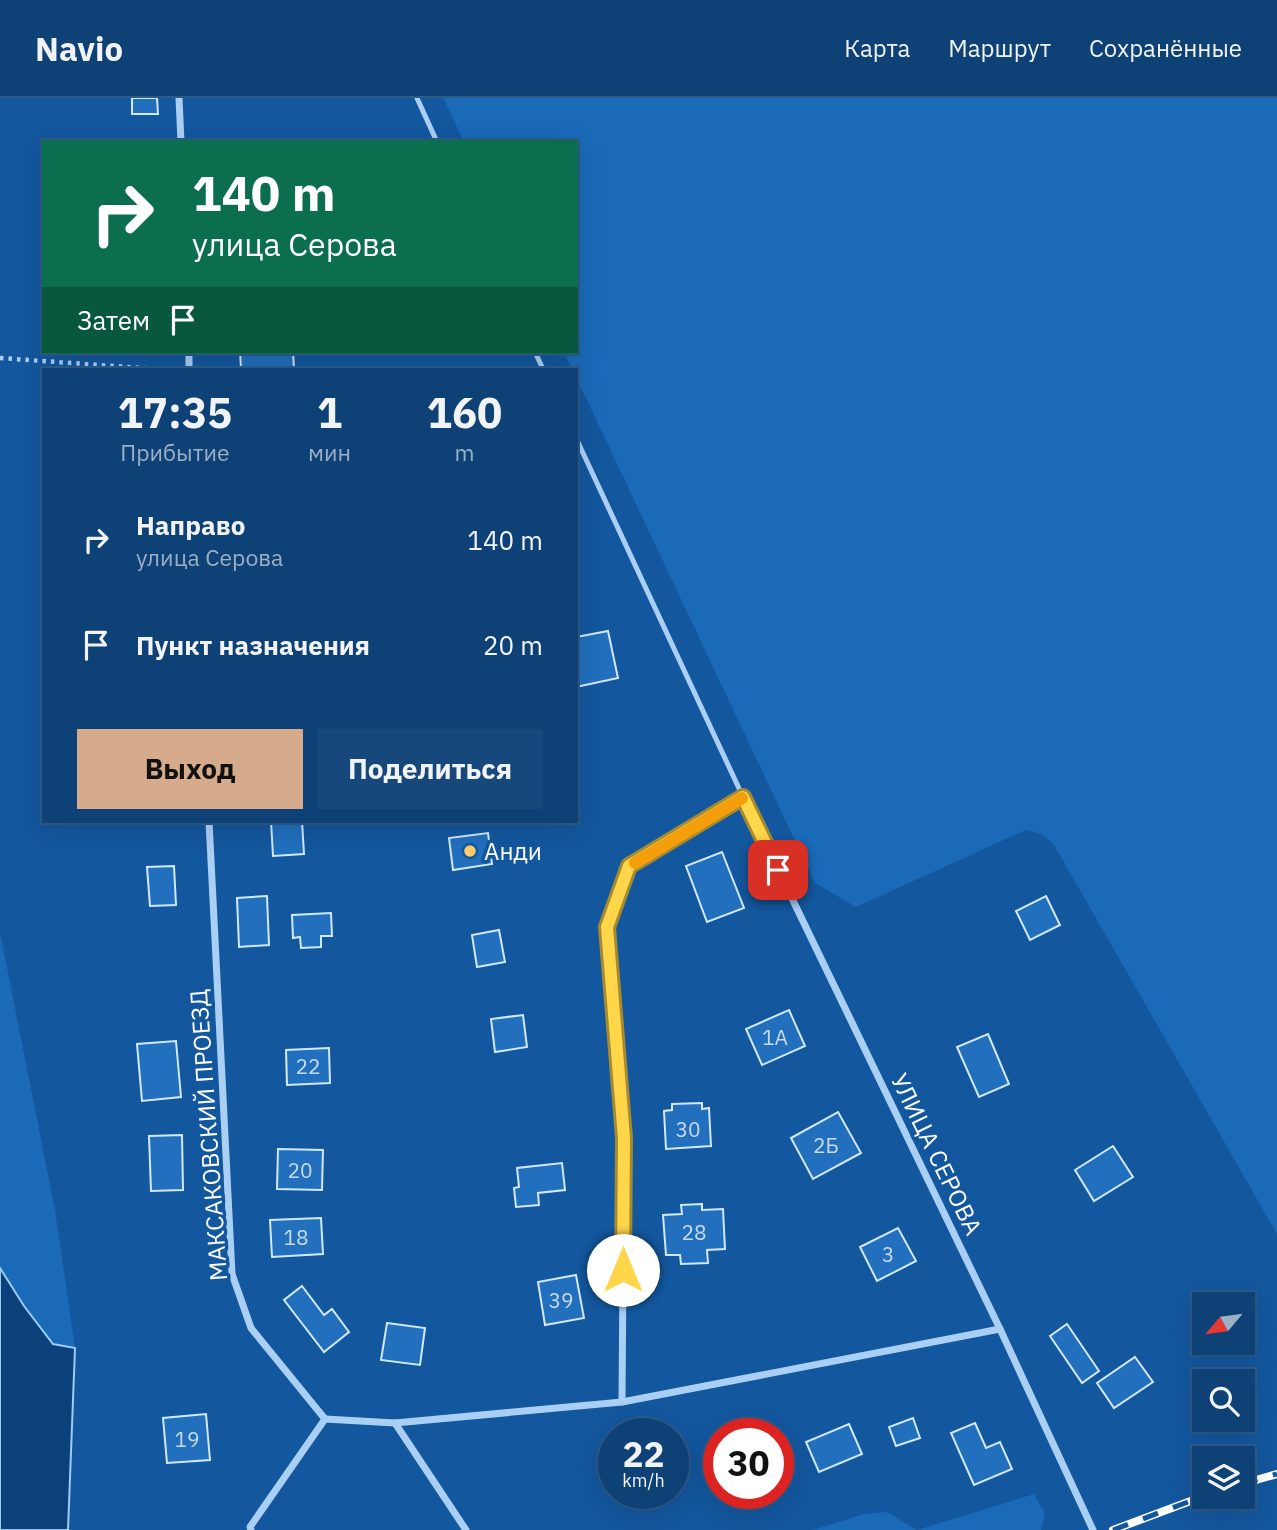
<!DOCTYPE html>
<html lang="ru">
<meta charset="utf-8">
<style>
body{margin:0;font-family:"IBM Plex Sans",sans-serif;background:#17487b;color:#f1f3f6;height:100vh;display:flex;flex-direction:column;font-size:26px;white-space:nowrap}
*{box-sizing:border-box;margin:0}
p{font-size:23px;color:#9bafc5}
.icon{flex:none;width:38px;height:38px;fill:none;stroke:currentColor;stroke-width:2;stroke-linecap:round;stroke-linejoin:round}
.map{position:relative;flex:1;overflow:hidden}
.side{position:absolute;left:42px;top:270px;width:536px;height:455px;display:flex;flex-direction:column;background:#0e4176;border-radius:0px;box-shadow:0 7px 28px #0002,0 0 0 2px #2e5a88}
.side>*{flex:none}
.top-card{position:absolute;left:42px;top:42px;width:536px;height:214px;border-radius:0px;box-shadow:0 7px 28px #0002,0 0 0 2px #2e5a88;background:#0b6e4f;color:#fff;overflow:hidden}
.needle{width:46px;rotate:241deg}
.fabs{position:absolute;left:1192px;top:1194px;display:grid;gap:14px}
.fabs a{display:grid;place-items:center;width:63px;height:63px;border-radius:0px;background:#0e4176;box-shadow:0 7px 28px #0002,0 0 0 2px #2e5a88;font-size:35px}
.speed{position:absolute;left:598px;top:1320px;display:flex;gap:14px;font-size:35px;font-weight:700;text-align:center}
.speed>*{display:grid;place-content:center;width:91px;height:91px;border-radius:50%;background:#0e4176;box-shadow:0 7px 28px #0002,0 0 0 2px #2e5a88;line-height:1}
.speed small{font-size:18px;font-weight:400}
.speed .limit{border:10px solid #d22;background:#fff;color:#111}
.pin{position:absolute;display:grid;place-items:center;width:60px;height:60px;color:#fff;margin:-30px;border-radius:14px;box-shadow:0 4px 10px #0006}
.me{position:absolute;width:77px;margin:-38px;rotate:0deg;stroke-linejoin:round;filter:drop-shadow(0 0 5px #0008)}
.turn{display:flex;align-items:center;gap:24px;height:147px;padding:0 35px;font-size:32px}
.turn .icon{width:91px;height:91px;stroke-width:2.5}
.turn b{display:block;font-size:49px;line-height:60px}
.then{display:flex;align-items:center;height:66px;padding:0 35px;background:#0003;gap:14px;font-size:26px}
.eta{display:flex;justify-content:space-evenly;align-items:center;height:119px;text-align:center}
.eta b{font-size:42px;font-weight:700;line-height:49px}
.primary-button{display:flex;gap:14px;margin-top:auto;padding:14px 35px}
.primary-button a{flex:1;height:80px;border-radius:0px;background:#d6ab8b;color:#111;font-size:28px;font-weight:700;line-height:80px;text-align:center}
.primary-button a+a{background:#17487b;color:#f1f3f6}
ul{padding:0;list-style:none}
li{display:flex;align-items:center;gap:21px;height:105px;padding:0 35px}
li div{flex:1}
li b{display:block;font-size:26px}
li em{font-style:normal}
header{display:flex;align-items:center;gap:42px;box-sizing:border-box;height:98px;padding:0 35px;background:#0e4176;border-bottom:2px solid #2e5a88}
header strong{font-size:33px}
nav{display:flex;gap:38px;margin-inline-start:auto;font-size:24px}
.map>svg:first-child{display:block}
.green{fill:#1a6ab8}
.water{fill:#0b417a;stroke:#9ccbf7;stroke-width:2}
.building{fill:#216fbd;stroke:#d2e8fe;stroke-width:2}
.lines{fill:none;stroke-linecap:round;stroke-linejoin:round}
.path{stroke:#aacff4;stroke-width:4.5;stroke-dasharray:3.5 5;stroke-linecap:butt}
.service{stroke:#aacff4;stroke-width:5}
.minor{stroke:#aacff4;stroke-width:7}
.rail-casing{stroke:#fff;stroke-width:8}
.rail{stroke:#13579e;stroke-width:5;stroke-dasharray:16;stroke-linecap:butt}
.route-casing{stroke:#a68a30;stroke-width:18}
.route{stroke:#ffd54a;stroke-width:12}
.slow{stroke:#f59e0b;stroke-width:12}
.poi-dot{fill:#ffcd6d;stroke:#13579e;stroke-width:2.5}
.labels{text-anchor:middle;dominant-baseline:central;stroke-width:7;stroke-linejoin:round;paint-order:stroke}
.number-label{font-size:21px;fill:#c8dbee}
.poi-label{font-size:24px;fill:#fff;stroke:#13579e;text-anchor:start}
.street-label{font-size:24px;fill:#fff;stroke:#13579e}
</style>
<header>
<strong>Navio</strong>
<nav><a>Карта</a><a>Маршрут</a><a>Сохранённые</a></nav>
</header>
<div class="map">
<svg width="1277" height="1432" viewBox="0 0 1277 1432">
<rect width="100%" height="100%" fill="#13579e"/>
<!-- green -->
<g class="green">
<path d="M443,0h834v1136l-223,-389 -12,-11 -16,-4 -170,77 -41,-24 -239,-506v-8h-4l-8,-17h12v-210h-112z"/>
<path d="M0,834l55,278 20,138 -22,-4 -29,-38 -24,-38z"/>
<path d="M1034,1396l11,20 -4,16h-124z"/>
<path d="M887,1414l30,18h-104l51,-16z"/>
</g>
<!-- water -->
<path class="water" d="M0,1170l24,38 29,38 22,4 -7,182h-68z"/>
<!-- building -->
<g class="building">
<path d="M132,0h25l1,16h-26z"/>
<path d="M240,254h53l1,16 -53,1z"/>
<path d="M608,533l10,47 -42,9v-50z"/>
<path d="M271,723h31l2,33 -31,2z"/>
<path d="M488,735l4,31 -39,6 -4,-32z"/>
<path d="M722,754l22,56 -37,14 -21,-56z"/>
<path d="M174,768l2,39 -26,1 -3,-39z"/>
<path d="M267,798l2,49 -30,2 -2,-49z"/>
<path d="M1046,798l14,29 -30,15 -14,-29z"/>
<path d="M331,815l1,23h-11v11l-20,1 -1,-11 -7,1 -1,-23z"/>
<path d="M499,832l6,32 -28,5 -5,-32z"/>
<path d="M789,912l16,36 -43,19 -16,-36z"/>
<path d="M523,917l4,32 -32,5 -4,-33z"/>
<path d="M988,936l21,50 -30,13 -22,-50z"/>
<path d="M176,943l5,56 -39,4 -5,-57z"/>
<path d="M329,950l1,35 -43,2 -1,-35z"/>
<path d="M702,1005v6l7,-1 2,38 -45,3 -2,-38 8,-1v-6z"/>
<path d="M838,1014l23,41 -48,26 -22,-41z"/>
<path d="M182,1037l1,55 -32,1 -2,-55z"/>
<path d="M1113,1048l20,31 -39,24 -19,-31z"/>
<path d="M278,1051l45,1 -1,40 -45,-1z"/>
<path d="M562,1065l3,27 -27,3 1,12 -23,2 -2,-19 5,-1 -2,-19z"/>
<path d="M702,1106v6l21,-1 2,40 -18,1 1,13 -27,1 -1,-9h-14l-3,-40 19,-1 -1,-9z"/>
<path d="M321,1120l2,36 -51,3 -2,-37z"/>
<path d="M898,1130l18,33 -39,20 -17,-34z"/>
<path d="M576,1177l8,43 -39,7 -7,-43z"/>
<path d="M302,1188l22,29 8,-6 17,23 -25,20 -40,-52z"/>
<path d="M387,1225l38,5 -5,37 -39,-5z"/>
<path d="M1067,1226l32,47 -17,12 -32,-47z"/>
<path d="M1135,1259l18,25 -39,26 -17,-25z"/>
<path d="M206,1316l4,46 -43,3 -4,-45z"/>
<path d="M913,1320l7,20 -24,8 -7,-19z"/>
<path d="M975,1325l11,25 14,-6 12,27 -38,16 -23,-52z"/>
<path d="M849,1326l13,30 -43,18 -13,-30z"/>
</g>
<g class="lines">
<!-- path -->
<path class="path" d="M0,260l157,11"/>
<!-- service -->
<g class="service">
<path d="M417,0l20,44"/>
<path d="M535,254l8,17"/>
<path d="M576,340l167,359"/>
</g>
<!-- minor -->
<g class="minor">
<path d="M179,0l2,44"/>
<path d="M189,254v17"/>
<path d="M209,723l23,453 19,54 74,91"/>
<path d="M622,1304l2,-264 -17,-211 22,-61 114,-69 257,532 93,201"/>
<path d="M325,1321l70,4 227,-21 378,-73"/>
<path d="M395,1325l71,107"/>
<path d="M251,1432l-1,-3 75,-108"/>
</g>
<defs>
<g id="rail">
<path d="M1242,1386l35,-10"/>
<path d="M1113,1432l91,-34"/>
</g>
</defs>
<!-- rail casing -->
<use href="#rail" class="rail-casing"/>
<!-- rail -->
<use href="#rail" class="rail"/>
</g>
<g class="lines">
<defs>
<path id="route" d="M623,1172l1,-132 -17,-211 22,-61 114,-69 35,73"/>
</defs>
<!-- route casing -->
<use href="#route" class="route-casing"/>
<!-- route -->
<use href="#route" class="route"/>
<!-- slow -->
<path class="slow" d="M635,765l107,-65"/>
</g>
<!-- markers -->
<circle class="poi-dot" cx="470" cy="753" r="7"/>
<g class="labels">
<!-- number labels -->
<g class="number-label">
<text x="775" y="939">1А</text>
<text x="308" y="968">22</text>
<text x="688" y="1031">30</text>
<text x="826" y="1047">2Б</text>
<text x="300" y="1072">20</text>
<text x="694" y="1134">28</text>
<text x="296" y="1139">18</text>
<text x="888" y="1156">3</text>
<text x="561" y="1202">39</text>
<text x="187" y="1341">19</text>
</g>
<!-- poi labels -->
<g class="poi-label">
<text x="484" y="753">Анди</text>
</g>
<!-- street labels -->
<g class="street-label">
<text transform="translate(208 1037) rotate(-94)">МАКСАКОВСКИЙ ПРОЕЗД</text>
<text transform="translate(937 1056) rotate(64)">УЛИЦА СЕРОВА</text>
</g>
</g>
</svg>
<div class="fabs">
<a><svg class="needle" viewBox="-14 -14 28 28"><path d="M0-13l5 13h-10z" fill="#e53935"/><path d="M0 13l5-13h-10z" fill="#9bafc5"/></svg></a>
<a><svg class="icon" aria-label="search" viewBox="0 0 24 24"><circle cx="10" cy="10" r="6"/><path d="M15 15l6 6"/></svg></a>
<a><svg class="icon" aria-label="layers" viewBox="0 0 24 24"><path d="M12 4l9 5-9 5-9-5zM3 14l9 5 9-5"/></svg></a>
</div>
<div class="speed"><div>22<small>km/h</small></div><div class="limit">30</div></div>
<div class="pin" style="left:778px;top:772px;background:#d93025"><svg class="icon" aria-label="arrive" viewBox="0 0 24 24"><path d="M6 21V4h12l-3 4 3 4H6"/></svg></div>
<svg class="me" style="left:623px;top:1172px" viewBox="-20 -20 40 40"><circle r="19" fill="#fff"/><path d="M0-13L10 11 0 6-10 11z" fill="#ffd54a"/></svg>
<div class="top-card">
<div class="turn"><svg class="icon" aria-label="right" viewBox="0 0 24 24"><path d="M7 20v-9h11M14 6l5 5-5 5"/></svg><div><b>140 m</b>улица Серова</div></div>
<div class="then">Затем<svg class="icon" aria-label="arrive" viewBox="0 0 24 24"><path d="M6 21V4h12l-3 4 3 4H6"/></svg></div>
</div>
<section class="side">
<div class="eta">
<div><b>17:35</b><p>Прибытие</p></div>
<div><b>1</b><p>мин</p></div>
<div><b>160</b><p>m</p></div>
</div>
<ul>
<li><svg class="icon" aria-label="right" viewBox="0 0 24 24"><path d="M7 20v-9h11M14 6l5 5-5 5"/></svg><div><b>Направо</b><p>улица Серова</p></div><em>140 m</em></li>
<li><svg class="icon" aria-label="arrive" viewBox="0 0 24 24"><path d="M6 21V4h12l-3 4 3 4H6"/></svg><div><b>Пункт назначения</b></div><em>20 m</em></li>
</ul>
<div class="primary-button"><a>Выход</a><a>Поделиться</a></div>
</section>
</div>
